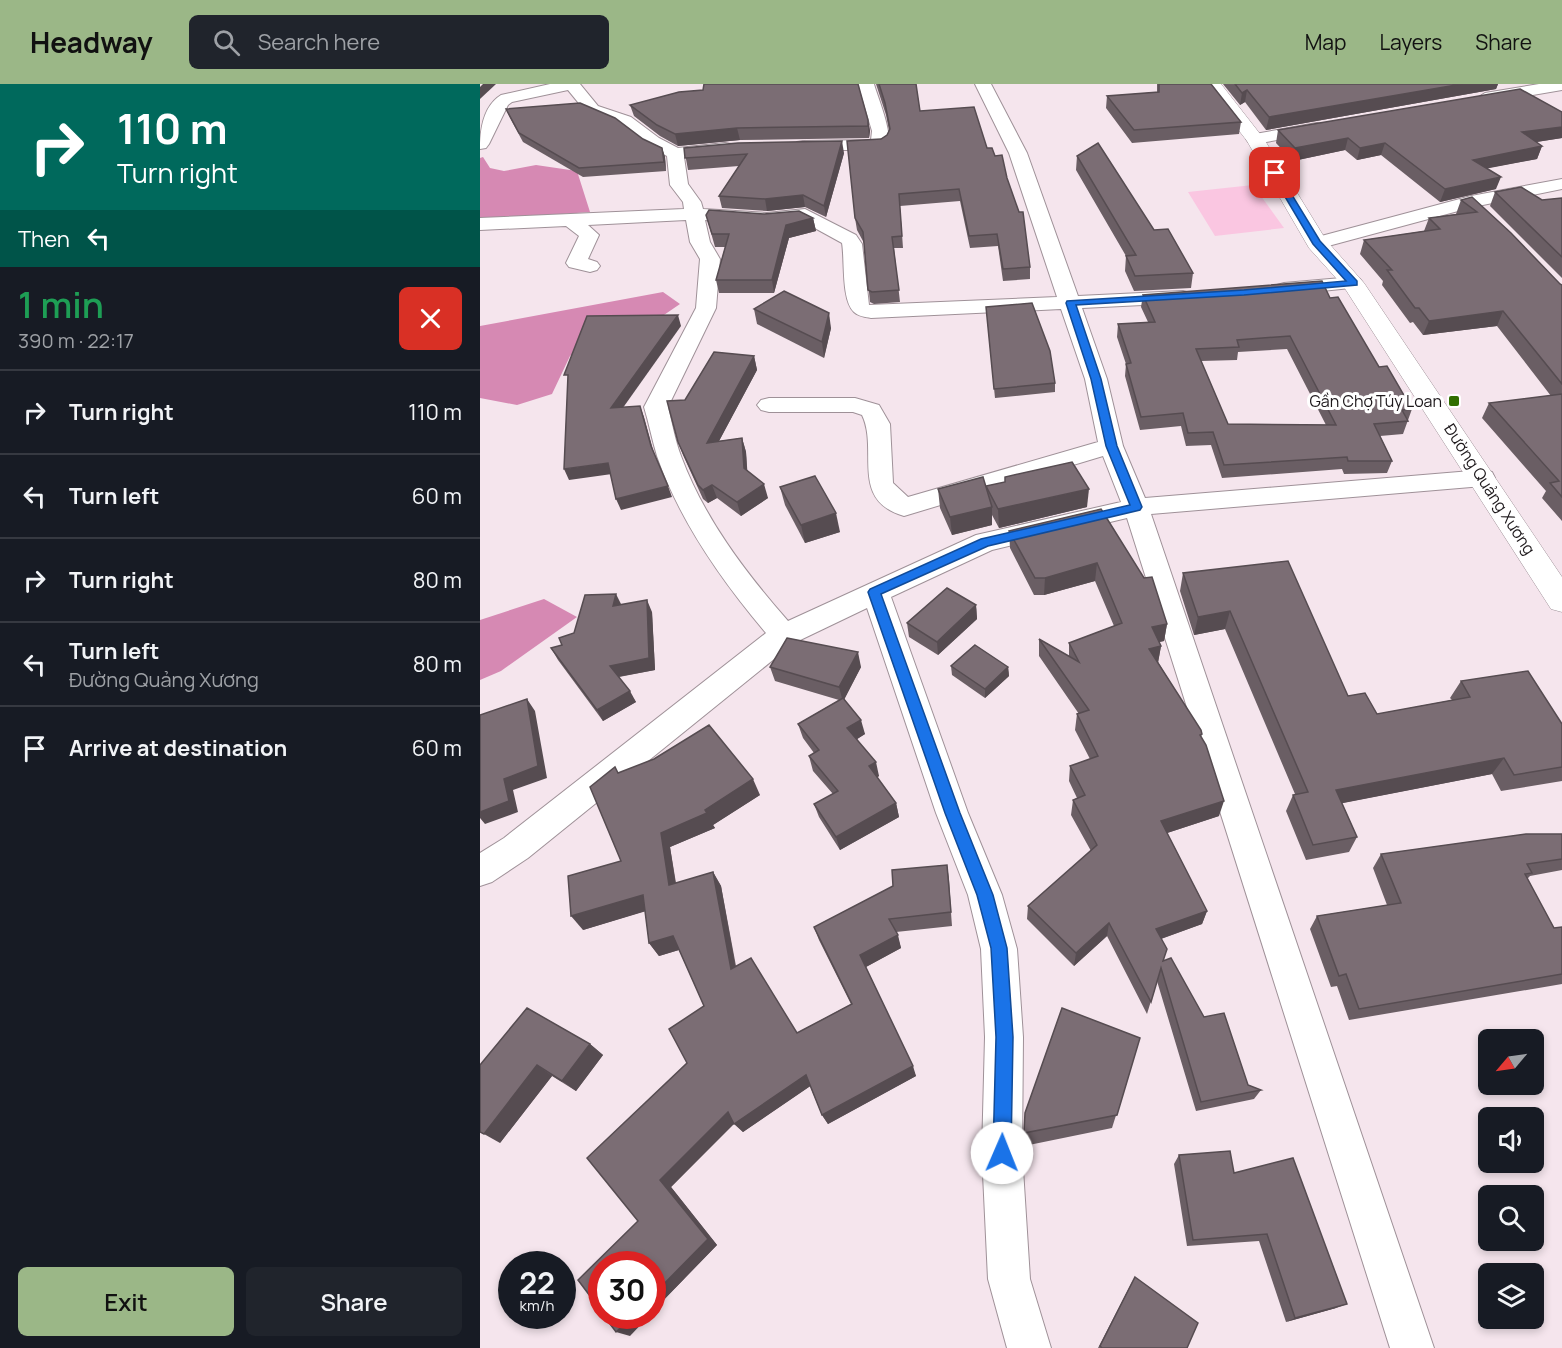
<!DOCTYPE html>
<meta charset="utf-8">
<style>
body{margin:0;font-family:Manrope,sans-serif;background:#20242c;color:#f1f3f6;height:100vh;display:flex;flex-direction:column;font-size:22px;white-space:nowrap}
*{box-sizing:border-box;margin:0}
p{font-size:20px;color:#9ea1a6}
.icon{flex:none;width:33px;height:33px;fill:none;stroke:currentColor;stroke-width:2;stroke-linecap:round;stroke-linejoin:round}
.map{position:relative;flex:1;overflow:hidden}
.drawer{display:flex;flex-direction:column;background:#171b24;width:480px}
.drawer>*{flex:none}
.guide{background:#00695c;color:#fff;overflow:hidden}
.needle{width:39px;rotate:241deg}
.controls{position:absolute;left:998px;top:945px;display:grid;gap:12px}
.controls a{display:grid;place-items:center;width:66px;height:66px;border-radius:9px;background:#171b24;box-shadow:0 3px 9px #0003;font-size:30px}
.speed{position:absolute;left:18px;top:1167px;display:flex;gap:12px;font-size:30px;font-weight:700;text-align:center}
.speed>*{display:grid;place-content:center;width:78px;height:78px;border-radius:50%;background:#171b24;box-shadow:0 3px 9px #0003;line-height:1}
.speed small{font-size:15px;font-weight:400}
.speed .limit{border:9px solid #d22;background:#fff;color:#111}
.pin{position:absolute;display:grid;place-items:center;width:51px;height:51px;color:#fff;margin:-26px;border-radius:12px;box-shadow:0 3px 9px #0006}
.me{position:absolute;width:66px;margin:-33px;rotate:1deg;stroke-linejoin:round;filter:drop-shadow(0 0 4px #0008)}
.turn{display:flex;align-items:center;gap:21px;height:126px;padding:0 18px;font-size:27px}
.turn .icon{width:78px;height:78px;stroke-width:2.5}
.turn b{display:block;font-size:42px;line-height:51px}
.then{display:flex;align-items:center;height:57px;padding:0 18px;background:#0003;gap:12px;font-size:22px}
.round{display:grid;place-items:center;flex:none;width:63px;height:63px;border-radius:9px;background:#20242c}
.summary{display:flex;align-items:center;justify-content:space-between;height:102px;padding:0 18px}
h1{font-size:36px;font-weight:600;line-height:45px;color:#1e9e55}
.action{display:flex;gap:12px;margin-top:auto;padding:12px 18px}
.action a{flex:1;height:69px;border-radius:9px;background:#9bb787;color:#111;font-size:24px;font-weight:600;line-height:69px;text-align:center}
.action a+a{background:#20242c;color:#f1f3f6}
ul{padding:0;list-style:none}
li{display:flex;align-items:center;gap:18px;height:84px;padding:0 18px;border-top:2px solid #363941}
li div{flex:1}
li b{display:block;font-size:22px}
li em{font-style:normal}
header{display:flex;align-items:center;gap:36px;box-sizing:border-box;height:84px;padding:0 30px;background:#9bb787;color:#111}
header strong{font-size:28px}
nav{display:flex;gap:33px;margin-inline-start:auto;font-size:21px}
.search{width:420px;height:54px;background:#20242c;display:flex;align-items:center;gap:15px;box-sizing:border-box;padding:0 21px;border-radius:9px;color:#9ea1a6;font-size:22px}
main{display:flex;flex:1;min-height:0}
.map>svg:first-child{display:block}
.green{fill:#fac6e1}
.forest{fill:#d689b3}
.lines{fill:none;stroke-linecap:round;stroke-linejoin:round}
.street-casing{stroke:#9f9198;stroke-width:2}
.secondary-casing{stroke:#9f9198;stroke-width:1}
.street{fill:#fff;fill-rule:evenodd}
.secondary{fill:#fff;fill-rule:evenodd}
.wall{fill:#6a5e64;fill-rule:evenodd}
.shaded-wall{fill:#564c51}
.building{fill:#7b6d74;stroke:#564c51;stroke-width:1.5;fill-rule:evenodd}
.route{fill:#1a73e8;stroke:#114b97;stroke-width:1.5}
.poi-dot{fill:#316e00;stroke:#fff;stroke-width:2}
.labels{text-anchor:middle;dominant-baseline:central;stroke-width:6;stroke-linejoin:round;paint-order:stroke}
.far-poi-label{font-size:16px;fill:#1d181b;stroke:#fff;text-anchor:end}
.far-street-label{font-size:16px;fill:#1d181b;stroke:#fff}
</style>
<header>
<strong>Headway</strong>
<div class="search"><svg class="icon" aria-label="search" viewBox="0 0 24 24"><circle cx="10" cy="10" r="6"/><path d="M15 15l6 6"/></svg>Search here</div>
<nav><a>Map</a><a>Layers</a><a>Share</a></nav>
</header>
<main>
<section class="drawer">
<div class="guide">
<div class="turn"><svg class="icon" aria-label="right" viewBox="0 0 24 24"><path d="M7 20v-9h11M14 6l5 5-5 5"/></svg><div><b>110 m</b>Turn right</div></div>
<div class="then">Then<svg class="icon" aria-label="left" viewBox="0 0 24 24"><path d="M17 20v-9H6M10 6l-5 5 5 5"/></svg></div>
</div>
<div class="summary"><div><h1>1 min</h1><p>390 m · 22:17</p></div><a class="round" style="background:#d93025;color:#fff"><svg class="icon" aria-label="close" viewBox="0 0 24 24"><path d="M6 6l12 12M18 6L6 18"/></svg></a></div>
<ul>
<li><svg class="icon" aria-label="right" viewBox="0 0 24 24"><path d="M7 20v-9h11M14 6l5 5-5 5"/></svg><div><b>Turn right</b></div><em>110 m</em></li>
<li><svg class="icon" aria-label="left" viewBox="0 0 24 24"><path d="M17 20v-9H6M10 6l-5 5 5 5"/></svg><div><b>Turn left</b></div><em>60 m</em></li>
<li><svg class="icon" aria-label="right" viewBox="0 0 24 24"><path d="M7 20v-9h11M14 6l5 5-5 5"/></svg><div><b>Turn right</b></div><em>80 m</em></li>
<li><svg class="icon" aria-label="left" viewBox="0 0 24 24"><path d="M17 20v-9H6M10 6l-5 5 5 5"/></svg><div><b>Turn left</b><p>Đường Quảng Xương</p></div><em>80 m</em></li>
<li><svg class="icon" aria-label="arrive" viewBox="0 0 24 24"><path d="M6 21V4h12l-3 4 3 4H6"/></svg><div><b>Arrive at destination</b></div><em>60 m</em></li>
</ul>
<div class="action"><a>Exit</a><a>Share</a></div>
</section>
<div class="map">
<svg width="1082" height="1264" viewBox="0 0 1082 1264">
<rect width="100%" height="100%" fill="#f5e5ed"/>
<!-- green -->
<path class="green" d="M773,101l31,43 -69,8 -27,-44z"/>
<!-- forest -->
<g class="forest">
<path d="M3,73l7,11 14,3 32,-6 41,6 13,41 -110,8v-62z"/>
<path d="M183,208l17,12 -19,13 -54,6 -37,33 -18,38 -35,11 -37,-7v-72z"/>
<path d="M64,515l33,18 -76,54 -21,9v-60z"/>
</g>
<g class="lines">
<defs>
<g id="street">
<path d="M70,0h30l18,22 33,11 28,21 19,10 47,-5 6,1 3,4 -3,4 -47,5 4,27 13,18 2,7 64,4 38,-4 51,26 6,9 7,61 188,-8 -48,-144 -34,-69h16l36,69 51,143 105,-5 7,2 3,4 -3,4 -7,2 -101,5 25,71 16,67 22,52 338,-28 9,2 3,6 -3,6 -9,2 -332,28 283,834h-44l-263,-830 -135,32 -101,47 77,216 34,82 15,54 6,88 -1,116 8,126 21,69h-44l-19,-69 -6,-126 3,-116 -4,-88 -13,-54 -32,-82 -69,-205 -73,35 -266,215 -36,24 -12,4v-33l24,-15 262,-205c-44,-52 -86,-111 -109,-177 -5,-16 -8,-33 -13,-49l52,-99 4,-49 -10,-17 -4,-22 -98,5 11,10 -11,24 9,3 3,4 -3,4 -7,2 -21,-5 -3,-4 13,-27 -13,-10 -86,4v-12l204,-9 -1,-7 -13,-17 -3,-29 -20,-10 -28,-21 -33,-13 -18,-22 -56,12 -4,3 -19,39 -3,4 -6,1c0,-19 3,-43 21,-54zM225,136l62,5 35,-4 40,22c3,17 -1,57 12,69 4,4 11,5 17,6l190,-9 24,70 13,63 -190,55 -15,-14 -3,-59 -11,-19 -24,-7h-86l-8,2 -4,5 4,5 8,2h84l9,3c17,35 -13,85 42,101l199,-60 18,46 -145,33 -188,86c-43,-49 -84,-103 -107,-165 -6,-16 -9,-33 -13,-49l48,-99 4,-49 -10,-17z"/>
<path d="M378,0h16c3,11 20,52 13,61 -2,3 -9,4 -13,5h-77l-3,-4 3,-4 6,-1 68,-1 1,-9z"/>
<path d="M1059,0h23v6l-77,13 -8,-5 8,-5z"/>
<path d="M837,39l6,1 2,4 -2,4 -68,12 -6,-1 -3,-4 3,-4 6,-1z"/>
<path d="M1082,95v10l-89,18 -156,42 -7,-2 -3,-4 3,-4 161,-43z"/>
<path d="M873,193l7,2 3,4 -3,4 -76,8 -7,-2 -3,-4 3,-4 7,-2z"/>
</g>
<path id="secondary" d="M723,0h18l43,55 62,101 38,43 198,294v35l-11,-3 -207,-322 -35,-39 -62,-107z"/>
</defs>
<!-- street casing -->
<use href="#street" class="street-casing"/>
<!-- secondary casing -->
<use href="#secondary" class="secondary-casing"/>
<!-- street -->
<use href="#street" class="street"/>
<!-- secondary -->
<use href="#secondary" class="secondary"/>
</g>
<!-- wall -->
<g class="wall">
<path d="M396,0h40l4,27 67,37 8,8 12,22 23,89v12l-27,2 -5,-35 -28,2 -10,-47 -60,5 3,42h-9l6,54 -26,2 -4,-2 -6,-59 -7,-13 -2,-12 26,-79 6,-4 2,-5 -3,-15z"/>
<path d="M677,0h54l30,38 -2,12 -107,9 -26,-35 1,-12 50,-4z"/>
<path d="M743,0h275l-2,5 -230,41 -21,-28 -5,3z"/>
<path d="M150,21l238,15 2,11 -1,7 -129,2 -62,6 -18,-10 -26,-20z"/>
<path d="M26,25l137,30 19,9 3,9 1,14 -83,6 -60,-35 -13,-24z"/>
<path d="M1082,28v26l-26,4 6,4 -5,13 -50,9 9,21 -56,13 -59,-47 -24,5 -12,-10 -52,11 -17,-18 2,-13z"/>
<path d="M204,64l160,5 -18,64 -21,-10 -38,4 -45,-3 -3,-12 20,-30 -51,4z"/>
<path d="M597,72l77,74 39,43 -2,15 -57,3 -9,-20 1,-15 -50,-86z"/>
<path d="M1015,108l47,8 20,-2v80l-72,-72z"/>
<path d="M992,113l88,87 2,1v236l-20,-23 4,-7 -64,-73 7,-15 62,-7 -54,-70 -74,9 -10,-13 -3,1 -28,-38 1,-4 -23,-27 4,-14 60,-9 5,-13 27,-4 5,-14z"/>
<path d="M226,131l107,3 3,13 -27,7 -15,55h-55l-3,-13 9,-33h-10z"/>
<path d="M663,211l187,3 49,69 33,42 -9,25 -23,2 12,25 -5,12 -43,1 -2,-5 -120,9 -11,-33 -25,1 -5,-20 -41,4 -15,-54 1,-12 -9,-27 1,-13 30,-2 -7,-15zM807,265l39,76 -98,-1 -27,-63 36,-1 1,-8z"/>
<path d="M506,223l69,76v9l-60,6z"/>
<path d="M274,225l77,19 -7,30 -67,-34z"/>
<path d="M274,272l3,14 -38,71 23,-3 4,14 1,18 21,28 -27,18 -24,-18 -9,5 -5,-4 -20,-44 -5,-13 7,-42z"/>
<path d="M300,403l60,45 -35,11 -20,-38z"/>
<path d="M506,404l101,19 -88,21 -7,-13v10l-40,10 -12,-27 -2,-19z"/>
<path d="M621,425l66,115 -3,17 -5,1 2,4 -3,16 44,72 -1,3 18,79 -52,17 40,78 -5,13 -41,15 2,22 41,56 44,68 13,5 -7,9 -58,12 -39,-130 -10,33 -40,-78 -33,30 -47,-47 1,-13 63,-55 -20,-36 2,-15 4,-2 -8,-17 1,-15 20,-7 -15,-29 2,-16h2l-40,-58v-17l30,17v-13l45,-17 -19,-45 -51,14h-10l-24,-47 -1,-17z"/>
<path d="M703,489l165,123 29,18 75,-14 -2,-2 11,-17 101,43v57l-61,10 -9,-17 -150,29 15,34 -8,15 -43,8 -20,-49 7,-16 2,-1 -70,-165 -31,6 -14,-44z"/>
<path d="M141,521l31,7 3,58 -36,7 17,25 -33,19 -45,-61 -7,-12 11,-3 12,-12z"/>
<path d="M496,521l1,14 -39,36 -29,-18 -2,-14z"/>
<path d="M471,582l57,1 1,9 -24,22 -33,-23z"/>
<path d="M290,583h91l-17,32 21,35 -8,5 22,37 -2,1 19,26 3,14 -59,33 -21,-33 -5,-13 19,-10 -20,-23 -4,-15 5,-3 -11,-15 -5,-14 41,-24 -64,-19z"/>
<path d="M139,689l141,22 -47,30 2,3 -45,19 6,36 37,-11 8,14 15,80 61,67 54,-29 -32,-64 -5,-13 133,-62 5,61 -56,6 5,16 -35,19 50,109 -88,48 -6,-9 -12,-29 -67,46 -9,-9 -63,64 46,58 -65,67v-48l-14,-43 49,-158 17,-57 -25,-56 -20,6 -10,-13 -4,-32 -62,19 38,-69z"/>
<path d="M1082,750v36l-32,6 -3,3 27,49 8,-1v57l-213,36 -12,-34 -6,1 -21,-58 7,-13 70,-11 -14,-37 8,-14z"/>
<path d="M47,924l63,36 13,11 -27,36 -24,-15 -52,67z"/>
<path d="M660,954l-28,90 -88,18 1,-33z"/>
<path d="M699,1071l55,18 102,135 -50,14 -27,-81 -72,5 -13,-82z"/>
<path d="M655,1193l52,71h-89l34,-66z"/>
</g>
<!-- shaded-wall -->
<g class="shaded-wall">
<path d="M3,0h13l-16,15v-12z"/>
<path d="M982,0h36l-2,5 -230,41 3,-13z"/>
<path d="M767,6l-2,12 -5,3 2,-12z"/>
<path d="M388,36l2,11 -1,7 -1,-12z"/>
<path d="M1082,43v11l-45,7 5,-13z"/>
<path d="M257,44l3,12 -62,6 -3,-12z"/>
<path d="M868,54l-3,12 -52,11 2,-13z"/>
<path d="M362,57l2,12 -18,64 -2,-11z"/>
<path d="M905,59l-4,12 -24,5 3,-12z"/>
<path d="M1062,62l-5,13 -68,13 4,-12z"/>
<path d="M182,64l3,9 1,14 -2,-9z"/>
<path d="M1021,93l-5,12 -56,13 5,-13z"/>
<path d="M323,111l2,12 -38,4 -2,-12z"/>
<path d="M333,134l3,13 -27,7 -15,55 -2,-13 14,-55z"/>
<path d="M1023,227l-6,15 -74,9 6,-14z"/>
<path d="M349,229l2,15 -7,30 -2,-16z"/>
<path d="M198,231l3,11 -66,93 -4,-11z"/>
<path d="M274,272l3,14 -46,86 -4,-13z"/>
<path d="M160,322l4,11 11,40 -4,-11z"/>
<path d="M262,354l4,14 2,29 -4,-13z"/>
<path d="M128,379l4,11 -43,6 -5,-11z"/>
<path d="M284,400l4,14 -27,18 -4,-14z"/>
<path d="M232,401l5,13 -9,5 -5,-13z"/>
<path d="M188,402l4,11 -51,13 -5,-11z"/>
<path d="M609,405l-2,18 -88,21 -1,-19z"/>
<path d="M512,423v18l-40,10 -2,-18z"/>
<path d="M356,429l4,19 -35,11 -4,-18z"/>
<path d="M617,479l-2,18 -51,14 1,-17z"/>
<path d="M136,510l6,12h-9z"/>
<path d="M167,516l5,12 3,58 -38,7 -7,-11z"/>
<path d="M496,521l1,14 -39,36 -1,-13z"/>
<path d="M750,527l-5,18 -31,6 4,-18z"/>
<path d="M687,540l-3,17 -15,3 3,-17z"/>
<path d="M681,562l-3,17 -9,-14z"/>
<path d="M378,568l3,15 -18,35 -4,-15z"/>
<path d="M528,583l1,9 -24,22v-9z"/>
<path d="M150,607l6,11 -33,19 -6,-11z"/>
<path d="M47,615l8,12 12,67 -34,12 5,22 -33,12 -5,-6v-6l24,-33z"/>
<path d="M381,636l4,14 -14,9 -4,-15z"/>
<path d="M1024,674l-12,16 -164,32 8,-16z"/>
<path d="M396,678l3,14 -6,5 -4,-15z"/>
<path d="M273,695l7,16 -47,30 2,3 -45,19 8,52 -9,-14 -8,-52z"/>
<path d="M744,717l-5,15 -61,20 3,-15z"/>
<path d="M416,719l3,14 -59,33 -4,-13z"/>
<path d="M467,781l2,14 3,47 -1,-14z"/>
<path d="M233,788l8,14 17,95 -7,-12z"/>
<path d="M163,811l10,14 -70,21 -12,-14z"/>
<path d="M727,827l-5,13 -50,18 4,-13z"/>
<path d="M629,839l-2,13 -33,30 2,-13z"/>
<path d="M418,851l3,13 -37,20 -4,-13z"/>
<path d="M193,852l9,13 -23,7 -10,-13z"/>
<path d="M110,960l13,11 -27,36 -14,-10z"/>
<path d="M57,981l15,11 -52,67 -16,-9z"/>
<path d="M433,982l3,10 -88,48 -6,-9z"/>
<path d="M326,991l6,10 -69,47 -9,-8z"/>
<path d="M248,1028l9,9 -66,66 46,58 -65,67v-16l8,-116z"/>
<path d="M867,1220l-11,4 -50,14 9,-4z"/>
<path d="M153,1232h16l-19,20 -14,-4z"/>
</g>
<!-- building -->
<g class="building">
<path d="M224,0h154l10,36v6l-131,2 -62,6 -18,-9 -27,-20 49,-13 24,-2z"/>
<path d="M399,0h37l4,27 54,-4 13,41h5l3,8 7,-1 5,23 12,34h4l7,55 -27,2 -6,-35 -28,2 -10,-47 -60,5 3,42 -10,1 7,53 -27,2 -4,-2 -5,-58 -8,-14 -8,-77 34,-2 6,-4 3,-6 -5,-26z"/>
<path d="M679,0h52l30,38 -107,8 -27,-34 52,-4z"/>
<path d="M755,0h227l-193,33 -22,-27 -5,3z"/>
<path d="M1040,5l42,23v15l-40,5 20,14 -69,14 28,17 -56,12 -60,-46 -25,5 -12,-10 -53,10 -17,-18z"/>
<path d="M100,19l35,15 28,21 19,9 2,14 -85,6 -60,-35 -13,-24z"/>
<path d="M362,57l-18,65 -21,-11 -38,4 -46,-3 28,-42 -62,4 -1,-10 54,-5z"/>
<path d="M618,59l56,87 14,-1 25,44 -58,3 -9,-20 10,-1 -59,-99z"/>
<path d="M1041,103l21,13 20,-2v59l-67,-65z"/>
<path d="M992,113l39,36 49,51 2,1v99l-59,-73 -74,10 -10,-13h-4l-28,-38h5l-28,-30 76,-11 -11,-11 48,-6 -16,-12z"/>
<path d="M229,126l55,4 35,-3 14,7 -27,7 -14,55h-56l13,-46h-17l-6,-19z"/>
<path d="M842,197l8,17 8,-1 41,70 8,-1 25,43 -10,1 6,11 -34,3 18,37h-44l-1,-4 -123,8 -11,-33 -25,1 -5,-20 -42,4 -15,-53 5,-1 -13,-39 37,-2 -12,-27zM810,252l46,89 -108,-1 -32,-75 43,-2 -2,-7z"/>
<path d="M304,207l45,22 -7,29 -68,-33z"/>
<path d="M552,219l18,48 5,32 -61,6 -8,-82z"/>
<path d="M198,231l-67,93 29,-2 11,40 17,40 -52,13 -8,-36 -44,6 4,-94h-4l23,-59z"/>
<path d="M234,268l40,4 -47,87 35,-5 2,30 20,16 -27,18 -25,-17 -9,5 -5,-5 -20,-43 -11,-41 18,-1z"/>
<path d="M1082,310v103l-12,-14 9,-2 -70,-78z"/>
<path d="M592,378l17,27 -91,20 -12,-23 19,-4v-5z"/>
<path d="M335,392l21,37 -35,12 -21,-38z"/>
<path d="M503,393l9,30 -42,10 -12,-28z"/>
<path d="M621,425l43,69 8,-1 15,47 -15,3 9,19 -12,3 52,81 1,4 -2,1 6,10 18,56 -63,20 46,90 -51,18 11,20 -4,12 8,-3 33,59 20,-4 24,72 13,5 -60,12 -40,-134 -10,34 -42,-79 -33,30 -48,-47 69,-61 -24,-45 12,-5 -15,-29 28,-10 -21,-42 12,-4 -50,-71 40,23 -10,-19 53,-20 -25,-60 -52,15h-10l-26,-47z"/>
<path d="M808,477l60,135 17,-3 12,21 93,-17 -9,-16 67,-10 34,53v43l-48,8 -10,-17 -168,32 21,47 -44,8 -20,-50 15,-3 -78,-181 -32,6 -15,-44z"/>
<path d="M467,504l29,17 -39,37 -30,-19z"/>
<path d="M136,510l-3,12 34,-6 2,58 -39,8 20,25 -33,19 -46,-62 11,-3 -3,-7 15,-5 11,-38z"/>
<path d="M307,554l71,14 -19,35 -69,-20z"/>
<path d="M495,561l33,22 -23,22 -34,-23z"/>
<path d="M363,614l18,22 -14,8 29,34 -7,4 27,37 -60,34 -22,-33 24,-13 -29,-35 10,-6 -21,-26z"/>
<path d="M47,615l11,67 -34,13 5,22 -29,11v-97z"/>
<path d="M229,641l44,54 -48,31 2,3 -46,20 8,52 44,-13 18,97 20,-11 46,75 55,-29 -38,-77 79,-41 -1,-16 55,-5 4,47 -62,7 9,16 -38,20 53,111 -91,49 -16,-40 -72,49 -6,-12 -68,68 48,59 -56,57v-32h-50v48l-24,-32 60,-59 -51,-63 100,-95 -18,-34 35,-23 -31,-70 -24,7 -6,-48 -72,21 -3,-40 53,-15 -31,-74 25,-20 3,6 36,-14z"/>
<path d="M1046,750h36v25l-35,5 5,9 -7,1 29,54 8,-1v47l-203,35 -13,-35 -7,2 -22,-60 84,-13 -20,-49z"/>
<path d="M47,924l63,36 -28,37 -25,-16 -53,69 -4,-2v-67z"/>
<path d="M582,924l78,30 -23,77 -93,18 1,-20z"/>
<path d="M750,1067l4,22 59,-15 54,146 -52,14 -28,-84 -74,6 -14,-85z"/>
<path d="M655,1193l63,46 -11,25h-85l-2,-2z"/>
<path d="M124,1232h29l-17,16z"/>
</g>
<!-- route -->
<path class="route" d="M792,88h6l42,69 37,40v4l-113,10 -168,10 25,74 16,67 25,61 -2,3 -152,36 -107,48 79,219 33,82 14,53 6,89 -2,116 -3,6 -6,3 -6,-3 -3,-6 3,-116 -5,-89 -14,-53 -32,-82 -77,-221 2,-3 111,-50 149,-34 -24,-59 -15,-67 -25,-76 1,-2 177,-11 102,-9 -33,-37 -42,-71z"/>
<!-- markers -->
<rect class="poi-dot" x="968" y="311" width="12" height="12" rx="3"/>
<g class="labels">
<!-- far-poi labels -->
<g class="far-poi-label">
<text x="962" y="317">Gần Chợ Túy Loan</text>
</g>
<!-- far-street labels -->
<g class="far-street-label">
<text transform="translate(1010 405) rotate(57)">Đường Quảng Xương</text>
</g>
</g>
</svg>
<div class="controls">
<a><svg class="needle" viewBox="-14 -14 28 28"><path d="M0-13l5 13h-10z" fill="#e53935"/><path d="M0 13l5-13h-10z" fill="#9ea1a6"/></svg></a>
<a><svg class="icon" aria-label="sound" viewBox="0 0 24 24"><path d="M4 9h4l5-4v14l-5-4H4zM17 9q2 3 0 6"/></svg></a>
<a><svg class="icon" aria-label="search" viewBox="0 0 24 24"><circle cx="10" cy="10" r="6"/><path d="M15 15l6 6"/></svg></a>
<a><svg class="icon" aria-label="layers" viewBox="0 0 24 24"><path d="M12 4l9 5-9 5-9-5zM3 14l9 5 9-5"/></svg></a>
</div>
<div class="speed"><div>22<small>km/h</small></div><div class="limit">30</div></div>
<div class="pin" style="left:795px;top:89px;background:#d93025"><svg class="icon" aria-label="arrive" viewBox="0 0 24 24"><path d="M6 21V4h12l-3 4 3 4H6"/></svg></div>
<svg class="me" style="left:522px;top:1069px" viewBox="-20 -20 40 40"><circle r="19" fill="#fff"/><path d="M0-13L10 11 0 6-10 11z" fill="#1a73e8"/></svg>
</div>
</main>
